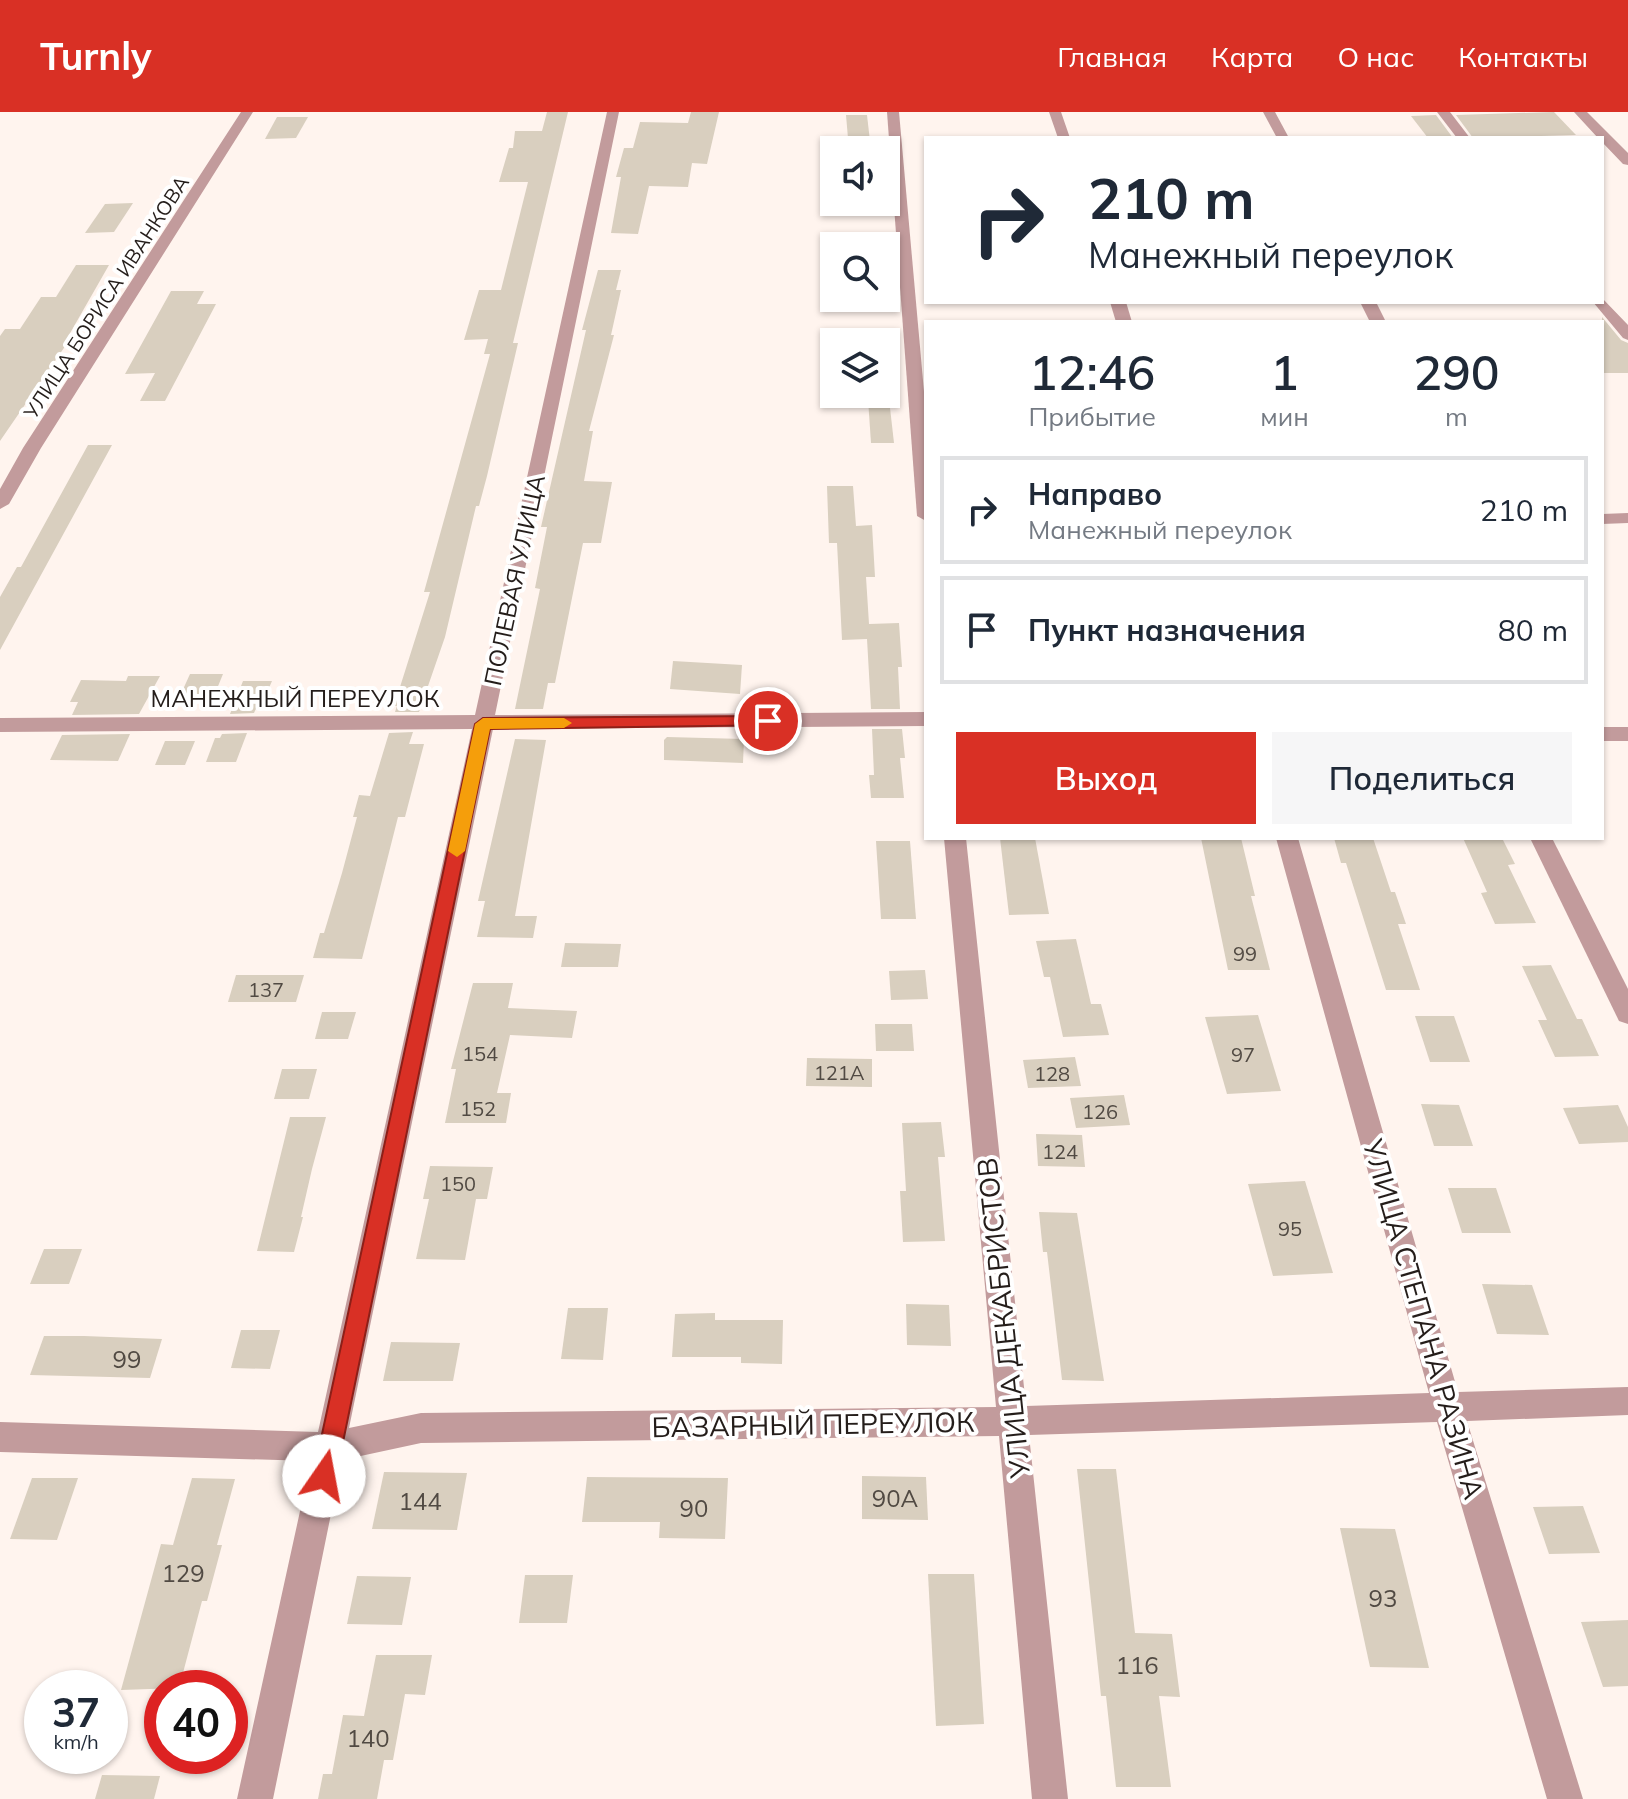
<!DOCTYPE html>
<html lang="ru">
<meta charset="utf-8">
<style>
body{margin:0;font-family:Mulish,sans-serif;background:#f6f6f7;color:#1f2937;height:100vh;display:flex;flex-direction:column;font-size:30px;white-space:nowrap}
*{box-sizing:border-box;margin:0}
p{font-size:26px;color:#747a83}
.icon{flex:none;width:44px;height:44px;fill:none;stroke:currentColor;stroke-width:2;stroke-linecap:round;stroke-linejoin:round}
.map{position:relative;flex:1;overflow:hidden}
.drawer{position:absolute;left:924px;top:208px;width:680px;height:520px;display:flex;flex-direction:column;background:#fff;border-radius:0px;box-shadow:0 2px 6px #0004}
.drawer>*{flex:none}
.hud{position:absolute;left:924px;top:24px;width:680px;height:168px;border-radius:0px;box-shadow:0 2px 6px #0004;background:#fff;color:#1f2937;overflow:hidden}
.controls{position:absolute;left:820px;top:24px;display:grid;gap:16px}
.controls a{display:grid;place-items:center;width:80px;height:80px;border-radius:0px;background:#fff;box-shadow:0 2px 6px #0004;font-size:40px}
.speed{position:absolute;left:24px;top:1558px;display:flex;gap:16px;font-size:40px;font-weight:700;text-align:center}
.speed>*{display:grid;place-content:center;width:104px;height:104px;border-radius:50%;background:#fff;box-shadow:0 2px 6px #0004;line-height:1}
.speed small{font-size:20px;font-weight:400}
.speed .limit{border:12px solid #d22;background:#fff;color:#111}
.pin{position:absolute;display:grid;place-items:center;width:68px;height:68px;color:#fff;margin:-34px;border:4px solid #fff;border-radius:50%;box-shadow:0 2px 8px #0007}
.me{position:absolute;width:88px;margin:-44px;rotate:12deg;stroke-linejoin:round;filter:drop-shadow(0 0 6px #0008)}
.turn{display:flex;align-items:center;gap:28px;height:168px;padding:0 32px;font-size:36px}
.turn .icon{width:104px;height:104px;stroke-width:2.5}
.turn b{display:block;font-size:56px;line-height:68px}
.eta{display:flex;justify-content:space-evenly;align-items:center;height:136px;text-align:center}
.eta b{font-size:48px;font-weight:600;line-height:56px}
.button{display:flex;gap:16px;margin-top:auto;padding:16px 32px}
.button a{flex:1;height:92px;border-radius:0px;background:#d93025;color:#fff;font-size:32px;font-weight:600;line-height:92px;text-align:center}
.button a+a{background:#f6f6f7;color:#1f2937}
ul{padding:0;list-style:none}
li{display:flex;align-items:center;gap:24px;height:108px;margin:0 16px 12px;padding:0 16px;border:4px solid #e0e1e3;border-radius:0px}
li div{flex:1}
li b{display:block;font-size:30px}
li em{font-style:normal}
header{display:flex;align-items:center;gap:48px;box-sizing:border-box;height:112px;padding:0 40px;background:#d93025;color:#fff}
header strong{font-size:38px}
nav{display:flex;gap:44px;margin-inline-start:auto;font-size:28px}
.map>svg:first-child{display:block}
.building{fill:#d9cfbf}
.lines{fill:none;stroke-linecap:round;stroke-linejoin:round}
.minor{fill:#c29b9c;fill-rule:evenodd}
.route{fill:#d93025;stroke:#8d1f18;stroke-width:2}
.slow{fill:#f59e0b}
.labels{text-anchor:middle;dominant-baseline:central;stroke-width:8;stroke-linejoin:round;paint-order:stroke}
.far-street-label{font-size:20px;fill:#241d1a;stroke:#fff}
.number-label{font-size:20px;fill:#514a43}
.street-label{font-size:24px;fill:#241d1a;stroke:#fff}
.near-number-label{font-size:24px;fill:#514a43}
.near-street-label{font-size:28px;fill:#241d1a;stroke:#fff}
</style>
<header>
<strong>Turnly</strong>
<nav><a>Главная</a><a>Карта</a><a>О нас</a><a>Контакты</a></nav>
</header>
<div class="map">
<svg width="1628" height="1687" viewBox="0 0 1628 1687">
<rect width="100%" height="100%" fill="#fff4ee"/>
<!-- building -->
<g class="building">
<path d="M547,0h21l-55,231h5l-31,133 -8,30h-3l-31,131 -26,75h-24l2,-6h-3l36,-114h-6l66,-238h-6l4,-15 -24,1 15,-50h22l27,-108h-29l10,-34h4l2,-17h27z"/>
<path d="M691,0h28l-12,52 -15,-1 -4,24 -39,-1 -11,48 -27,-1 10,-56h-5l8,-29h9l7,-26 48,1z"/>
<path d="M1554,0l22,23 -103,3 -17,-23z"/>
<path d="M846,3h21l4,35h-22z"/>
<path d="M1436,3l17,23h-25l-17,-22z"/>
<path d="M277,5h31l-12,21 -31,1z"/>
<path d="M133,91l-19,29 -29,1 20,-29z"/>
<path d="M76,153h33l-44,77h3l-68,99v-105l5,-7h15l21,-32h15z"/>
<path d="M598,158h23l-5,20h5l-10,45h3l-25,96h4l-9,50 28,1 -11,61h-18l-28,140h-7l-5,26h-28l25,-120 -5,-1 12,-61h-6l45,-197h-4z"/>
<path d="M171,179h33l-7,13h19l-51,97h-25l15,-28 -30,1z"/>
<path d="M1602,205l19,23 7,3v30h-26z"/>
<path d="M868,287h21l5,44h-23z"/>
<path d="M88,333h24l-112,205v-53l17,-30h4z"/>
<path d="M827,374h26l3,40 16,-1 3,52h-9l3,47 30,-1 3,44h-4l2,42h-29l-4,-70 -25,1 -5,-97h-8z"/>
<path d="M673,549l69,4 -2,29 -70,-5z"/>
<path d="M190,562h33l-9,22h-34z"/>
<path d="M128,564h32l-21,38 -67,1 6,-13h-8l11,-22 45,1z"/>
<path d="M243,569h29l-9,21h-4l-5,11 -24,1z"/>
<path d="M872,617h30l3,29h-5l4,40h-33l-2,-23h5z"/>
<path d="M413,620l-4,12h15l-19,73h-7l-36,142 -49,-1 7,-25h4l18,-60 15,-56h-4l6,-22 11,1 19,-63z"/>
<path d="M247,621l-11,29h-30l9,-24h5l2,-4z"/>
<path d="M130,622l-12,27 -68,-1 12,-25z"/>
<path d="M667,625l77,2 -1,24 -79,-3v-20z"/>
<path d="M515,627l31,1 -31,176h22l-4,22 -56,-1 8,-36h-7z"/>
<path d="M165,629h30l-10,24h-30z"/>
<path d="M1000,726h35l14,76 -40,1z"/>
<path d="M1201,726h40l14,58h-4l19,74h-42z"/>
<path d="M1334,726h39l18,54h4l11,32h-8l22,66h-34l-40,-127h-5z"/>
<path d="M1463,726h39l13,26 -7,1 28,58 -41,1 -14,-31 6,-1z"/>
<path d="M876,729h34l6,78h-35z"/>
<path d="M1076,827l15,65h10l8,31 -46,2 -13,-60h-6l-8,-36z"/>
<path d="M565,831l56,1 -3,23h-57z"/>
<path d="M1551,853l26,54h5l17,37 -44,1 -17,-37h9l-25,-54z"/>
<path d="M925,858l3,29 -37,1 -2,-29z"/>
<path d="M236,863h68l-8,27h-68z"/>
<path d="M473,871h40l-5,25 69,3 -5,27 -62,-3 -13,58h14l-5,30h-61l11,-54h-5z"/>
<path d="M322,900h34l-8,27h-33z"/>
<path d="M1258,903l23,76 -54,3 -22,-77z"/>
<path d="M1415,904h39l16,46h-40z"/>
<path d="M875,912h37l2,27h-38z"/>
<path d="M1075,945l6,29 -53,2 -5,-28z"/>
<path d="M807,946l65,1v28l-66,-1z"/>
<path d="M282,957h35l-8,30h-35z"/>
<path d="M1124,983l6,30 -54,3 -6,-30z"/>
<path d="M1421,992l38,1 14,41h-39z"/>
<path d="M1618,993l10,22v15l-49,2 -16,-36z"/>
<path d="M290,1005h36l-14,52 -11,48h2l-9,35 -37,-1z"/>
<path d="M941,1010l4,35h-7l7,84 -42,1 -3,-51h6l-4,-68z"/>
<path d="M1036,1022l46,1 3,32 -47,-1z"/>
<path d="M430,1054l63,1 -6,32h-11l-11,61 -49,-1 13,-60h-6z"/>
<path d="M1305,1069l28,92 -60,3 -25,-92z"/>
<path d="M1448,1076h48l15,45h-49z"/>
<path d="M1039,1100l38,1 27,168 -42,-1 -15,-128h-4z"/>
<path d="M44,1137h38l-13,35h-39z"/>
<path d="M1482,1172l50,1 17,50 -52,-1z"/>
<path d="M906,1192l43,1 2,41 -44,-1z"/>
<path d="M568,1196h40l-5,52 -42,-1z"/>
<path d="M715,1201v7h68l-1,44 -41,-1v-6h-69l3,-43z"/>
<path d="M241,1218h39l-10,39 -39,-1z"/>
<path d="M44,1224h40l78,3 -12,39 -120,-3z"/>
<path d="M391,1230l69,1 -7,38h-70z"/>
<path d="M1077,1357h39l19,164 37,1 8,63 -21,-1 12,91h-55l-10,-91h-5z"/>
<path d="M384,1360l83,1 -10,57 -85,-1z"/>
<path d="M862,1364l64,1 2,43 -66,-1z"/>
<path d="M587,1365l141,1 -3,61 -66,-1 1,-16h-78z"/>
<path d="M32,1366h46l-21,62 -47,-1z"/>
<path d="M192,1366l43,1 -18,66h5l-15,56h-5l-23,87 -58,2 40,-146 12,1z"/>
<path d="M1583,1394l17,47 -51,1 -16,-47z"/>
<path d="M1340,1416l55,1 34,139 -59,-1z"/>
<path d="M928,1462h46l10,150 -48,2z"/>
<path d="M525,1463h48l-6,48h-48z"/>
<path d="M357,1464l54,1 -9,48 -55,-1z"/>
<path d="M1628,1508v66l-25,1 -22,-65z"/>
<path d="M376,1543h56l-7,40 -20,-1 -12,66h-9l-7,39h-59l5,-25h9l11,-59 21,1z"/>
<path d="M102,1663l58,1 -6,23h-59z"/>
</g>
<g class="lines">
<!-- minor -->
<g class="minor">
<path d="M241,0h12l-212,336 -32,56 -9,5v-20l23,-41z"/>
<path d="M607,0h12l-124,603 431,-3v14l-433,3 -144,699 72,-15 575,-6 -52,-569h22l60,568 403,-13 -153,-555h22l160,554 170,-5v28l-161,6 116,378h-36l-110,-377 -408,13 39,364h-36l-33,-363 -578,7 -79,17 -69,339h-36l74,-338 -311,-9v-30l318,10 154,-703 -472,3v-14l475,-3z"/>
<path d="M887,0h12l27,302v107l-9,-5z"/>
<path d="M1049,0h12l9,26h-12z"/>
<path d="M1263,0h12l14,26h-12z"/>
<path d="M1437,0h13l20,26h-13z"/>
<path d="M1574,0h13l41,41v12l-5,-1 -21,-22v-4h-4z"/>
<path d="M1602,186l26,27v15l-5,-2 -30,-36h9z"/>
<path d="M1110,190h16l6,20h-16z"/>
<path d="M1360,190h16l10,20h-16z"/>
<path d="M1628,401v10l-26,1v-10z"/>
<rect x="1602" y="615" width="26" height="14"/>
<path d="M1530,726h22l76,151v35l-9,-3z"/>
</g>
</g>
<!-- route -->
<path class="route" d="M768,604l6,1v8l-284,4 -154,747 -3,8 -9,4 -8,-4 -3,-8 162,-752 8,-6z"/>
<!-- slow -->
<path class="slow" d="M483,606h81l8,5 -8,5 -74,1 -25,122 -8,6 -9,-6 27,-127z"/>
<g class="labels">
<!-- far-street labels -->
<g class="far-street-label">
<text transform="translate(106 185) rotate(-57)">УЛИЦА БОРИСА ИВАНКОВА</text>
</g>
<!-- number labels -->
<g class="number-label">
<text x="1245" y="841">99</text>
<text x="266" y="877">137</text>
<text x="480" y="941">154</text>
<text x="1243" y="942">97</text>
<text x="839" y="960">121А</text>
<text x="1052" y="961">128</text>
<text x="478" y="996">152</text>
<text x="1100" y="999">126</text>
<text x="1060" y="1039">124</text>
<text x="458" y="1071">150</text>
<text x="1290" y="1116">95</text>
</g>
<!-- street labels -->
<g class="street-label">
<text transform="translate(514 468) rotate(-78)">ПОЛЕВАЯ УЛИЦА</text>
<text x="295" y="586">МАНЕЖНЫЙ ПЕРЕУЛОК</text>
</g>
<!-- near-number labels -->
<g class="near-number-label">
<text x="127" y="1247">99</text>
<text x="895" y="1386">90А</text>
<text x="420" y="1389">144</text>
<text x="694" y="1396">90</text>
<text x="183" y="1461">129</text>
<text x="1383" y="1486">93</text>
<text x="1137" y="1553">116</text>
<text x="368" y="1626">140</text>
</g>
<!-- near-street labels -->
<g class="near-street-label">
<text transform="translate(1003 1206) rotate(-96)">УЛИЦА ДЕКАБРИСТОВ</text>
<text transform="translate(1424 1207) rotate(74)">УЛИЦА СТЕПАНА РАЗИНА</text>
<text transform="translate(813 1312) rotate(-1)">БАЗАРНЫЙ ПЕРЕУЛОК</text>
</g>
</g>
</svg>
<div class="controls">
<a><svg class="icon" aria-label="sound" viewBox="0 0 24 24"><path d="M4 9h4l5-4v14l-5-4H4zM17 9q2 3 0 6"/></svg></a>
<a><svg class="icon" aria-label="search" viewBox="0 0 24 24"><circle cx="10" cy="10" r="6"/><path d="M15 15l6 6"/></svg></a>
<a><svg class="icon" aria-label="layers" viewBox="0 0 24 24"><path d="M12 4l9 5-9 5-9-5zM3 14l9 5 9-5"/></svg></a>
</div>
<div class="speed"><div>37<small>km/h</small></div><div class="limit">40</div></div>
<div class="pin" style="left:768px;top:609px;background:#d93025"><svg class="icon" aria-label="arrive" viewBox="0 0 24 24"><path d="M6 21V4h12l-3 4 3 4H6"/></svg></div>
<svg class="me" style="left:324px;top:1364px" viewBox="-20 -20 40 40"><circle r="19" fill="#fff"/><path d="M0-13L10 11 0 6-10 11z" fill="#d93025"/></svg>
<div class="hud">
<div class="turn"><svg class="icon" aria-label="right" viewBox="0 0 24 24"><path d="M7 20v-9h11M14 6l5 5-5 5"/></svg><div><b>210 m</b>Манежный переулок</div></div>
</div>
<section class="drawer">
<div class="eta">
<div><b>12:46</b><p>Прибытие</p></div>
<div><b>1</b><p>мин</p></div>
<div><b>290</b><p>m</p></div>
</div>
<ul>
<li><svg class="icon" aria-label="right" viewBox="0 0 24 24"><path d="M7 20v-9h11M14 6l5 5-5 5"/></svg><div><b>Направо</b><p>Манежный переулок</p></div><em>210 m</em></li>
<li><svg class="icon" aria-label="arrive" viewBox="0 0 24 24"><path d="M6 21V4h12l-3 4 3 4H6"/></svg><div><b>Пункт назначения</b></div><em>80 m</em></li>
</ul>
<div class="button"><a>Выход</a><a>Поделиться</a></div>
</section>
</div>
